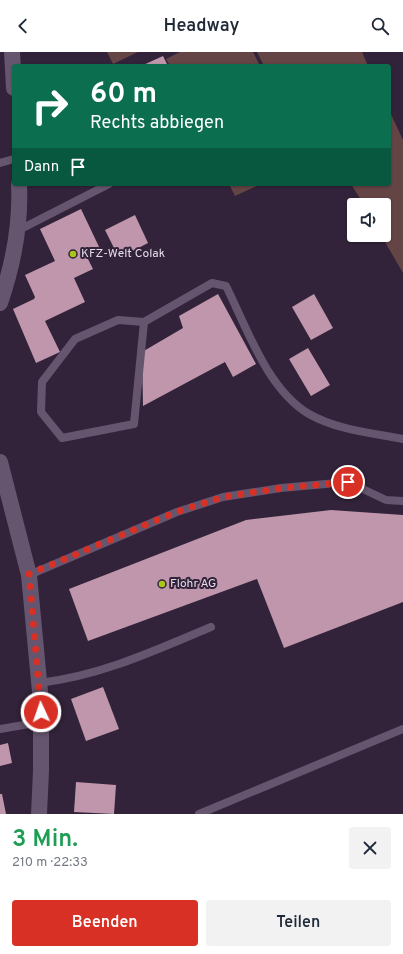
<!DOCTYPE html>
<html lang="de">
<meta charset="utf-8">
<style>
body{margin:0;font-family:Overpass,sans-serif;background:#f2f2f3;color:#1f2937;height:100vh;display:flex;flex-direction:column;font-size:15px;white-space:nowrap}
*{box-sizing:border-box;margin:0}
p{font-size:13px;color:#747a83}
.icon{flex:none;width:22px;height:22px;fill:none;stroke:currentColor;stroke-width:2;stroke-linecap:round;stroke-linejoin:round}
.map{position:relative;height:762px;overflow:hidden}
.side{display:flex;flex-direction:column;background:#fff;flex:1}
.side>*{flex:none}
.guide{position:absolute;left:12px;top:12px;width:379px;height:122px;border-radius:4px;box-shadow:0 1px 3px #0004;background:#0b6e4f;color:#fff;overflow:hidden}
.controls{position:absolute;left:347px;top:146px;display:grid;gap:8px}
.controls a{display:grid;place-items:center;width:44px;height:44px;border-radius:4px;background:#fff;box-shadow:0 1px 3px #0004;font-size:20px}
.pin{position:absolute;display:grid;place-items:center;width:34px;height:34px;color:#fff;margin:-17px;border:2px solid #fff;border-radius:50%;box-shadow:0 1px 4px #0007}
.me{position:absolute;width:44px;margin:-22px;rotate:357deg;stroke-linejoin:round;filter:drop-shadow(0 0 3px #0008)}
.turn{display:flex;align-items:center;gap:14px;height:84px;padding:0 12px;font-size:18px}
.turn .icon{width:52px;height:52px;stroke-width:2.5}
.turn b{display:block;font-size:28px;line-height:34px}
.then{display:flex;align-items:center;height:38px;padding:0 12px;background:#0003;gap:8px;font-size:15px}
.round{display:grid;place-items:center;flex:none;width:42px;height:42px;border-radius:4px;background:#f2f2f3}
.summary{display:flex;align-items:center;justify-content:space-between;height:68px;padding:0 12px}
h1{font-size:24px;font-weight:600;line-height:30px;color:#1e9e55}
.button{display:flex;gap:8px;margin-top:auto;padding:8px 12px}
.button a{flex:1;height:46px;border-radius:4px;background:#d93025;color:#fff;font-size:16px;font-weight:600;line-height:46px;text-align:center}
.button a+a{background:#f2f2f3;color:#1f2937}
header{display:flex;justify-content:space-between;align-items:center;height:52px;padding:0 12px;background:#fff;font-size:18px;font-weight:600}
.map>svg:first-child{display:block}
.green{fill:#644444}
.building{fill:#bf96ab}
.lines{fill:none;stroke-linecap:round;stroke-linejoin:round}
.service{stroke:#65556e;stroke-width:8}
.minor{stroke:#65556e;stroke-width:16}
.route{stroke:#d93025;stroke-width:7;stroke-dasharray:0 12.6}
.poi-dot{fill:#a9c71a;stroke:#32233a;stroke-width:1.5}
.labels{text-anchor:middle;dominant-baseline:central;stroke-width:4;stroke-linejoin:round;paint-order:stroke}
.poi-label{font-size:12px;fill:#e6ddec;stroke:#32233a;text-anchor:start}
</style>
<header><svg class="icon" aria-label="back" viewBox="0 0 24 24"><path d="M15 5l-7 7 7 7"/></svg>Headway<svg class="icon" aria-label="search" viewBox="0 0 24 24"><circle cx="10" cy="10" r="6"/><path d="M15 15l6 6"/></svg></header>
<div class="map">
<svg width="403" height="762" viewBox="0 0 403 762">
<rect width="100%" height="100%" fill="#32233a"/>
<!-- green -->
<g class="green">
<path d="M107,0h31l-25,12z"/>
<path d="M180,0h73l7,14h-90l-4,-7z"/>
<path d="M257,0h105l6,14h-104z"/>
<path d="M389,58l14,30v133l-22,-38h3v-30h-20l-13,-21h38z"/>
<path d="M229,132h32l-26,12z"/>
</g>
<!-- building -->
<g class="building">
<path d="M163,4l5,10h-27z"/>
<path d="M81,157l20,42 -14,6 6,12 -19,9 11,24 -40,19 15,31 -24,11 -23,-54 21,-10 1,-2 -10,-22 30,-14 -15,-32z"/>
<path d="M135,163l13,28 -29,15 -14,-28z"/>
<path d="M218,242l38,70 -23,13 -8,-15 -82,44 -1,-54 41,-24 -4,-12z"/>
<path d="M314,242l19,34 -22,12 -19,-33z"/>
<path d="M308,296l22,37 -19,11 -22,-37z"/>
<path d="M331,458l72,5v87l-119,46 -27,-69 -169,62 -19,-52 177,-69z"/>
<path d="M103,635l16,42 -33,12 -15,-42z"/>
<path d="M8,691l4,20 -12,3v-21z"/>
<path d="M76,730l40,3 -2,29 -40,-2z"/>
<path d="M0,742h2l4,20h-6z"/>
</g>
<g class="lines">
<!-- service -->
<g class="service">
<path d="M0,111l14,-4"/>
<path d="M17,179l92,-47"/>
<path d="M144,270l-10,102 -72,14 -21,-26 1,-30 33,-43 43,-19 26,2 68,-39 14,3c21,42 41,103 83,128 28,16 63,19 94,25"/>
<path d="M29,523l148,-63 46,-15 58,-9 67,-6 38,18 17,1"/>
<path d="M39,631c61,-7 115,-32 172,-56"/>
<path d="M0,677l41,-7"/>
<path d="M199,762l204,-85"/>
</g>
<!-- minor -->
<g class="minor">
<path d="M12,0l2,36"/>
<path d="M0,251c13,-38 21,-79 19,-119"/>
<path d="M0,410l29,113 12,127v69l-2,43"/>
</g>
</g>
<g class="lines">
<!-- route -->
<path class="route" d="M41,660l-12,-138 147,-62 47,-15 58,-9 67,-6"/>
</g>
<!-- markers -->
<g class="poi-dot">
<circle cx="73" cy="202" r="4"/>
<circle cx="162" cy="532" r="4"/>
</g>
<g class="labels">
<!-- poi labels -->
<g class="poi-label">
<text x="81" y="202">KFZ-Welt Colak</text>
<text x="170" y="532">Flohr AG</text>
</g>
</g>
</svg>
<div class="controls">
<a><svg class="icon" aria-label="sound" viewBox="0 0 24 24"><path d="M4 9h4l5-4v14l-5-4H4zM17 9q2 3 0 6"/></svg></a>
</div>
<div class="pin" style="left:348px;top:430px;background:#d93025"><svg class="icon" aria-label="arrive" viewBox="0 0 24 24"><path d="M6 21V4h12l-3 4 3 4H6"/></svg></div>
<svg class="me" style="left:41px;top:660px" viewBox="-20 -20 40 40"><circle r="17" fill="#d93025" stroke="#fff" stroke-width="3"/><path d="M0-11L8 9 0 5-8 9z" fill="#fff"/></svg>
<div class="guide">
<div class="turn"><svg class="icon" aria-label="right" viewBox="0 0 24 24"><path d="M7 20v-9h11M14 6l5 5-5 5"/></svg><div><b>60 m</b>Rechts abbiegen</div></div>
<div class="then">Dann<svg class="icon" aria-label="arrive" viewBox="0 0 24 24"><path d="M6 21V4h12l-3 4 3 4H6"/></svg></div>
</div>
</div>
<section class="side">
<div class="summary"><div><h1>3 Min.</h1><p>210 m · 22:33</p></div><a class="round"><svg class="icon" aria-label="close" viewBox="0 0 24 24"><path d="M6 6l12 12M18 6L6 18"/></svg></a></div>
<div class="button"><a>Beenden</a><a>Teilen</a></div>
</section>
